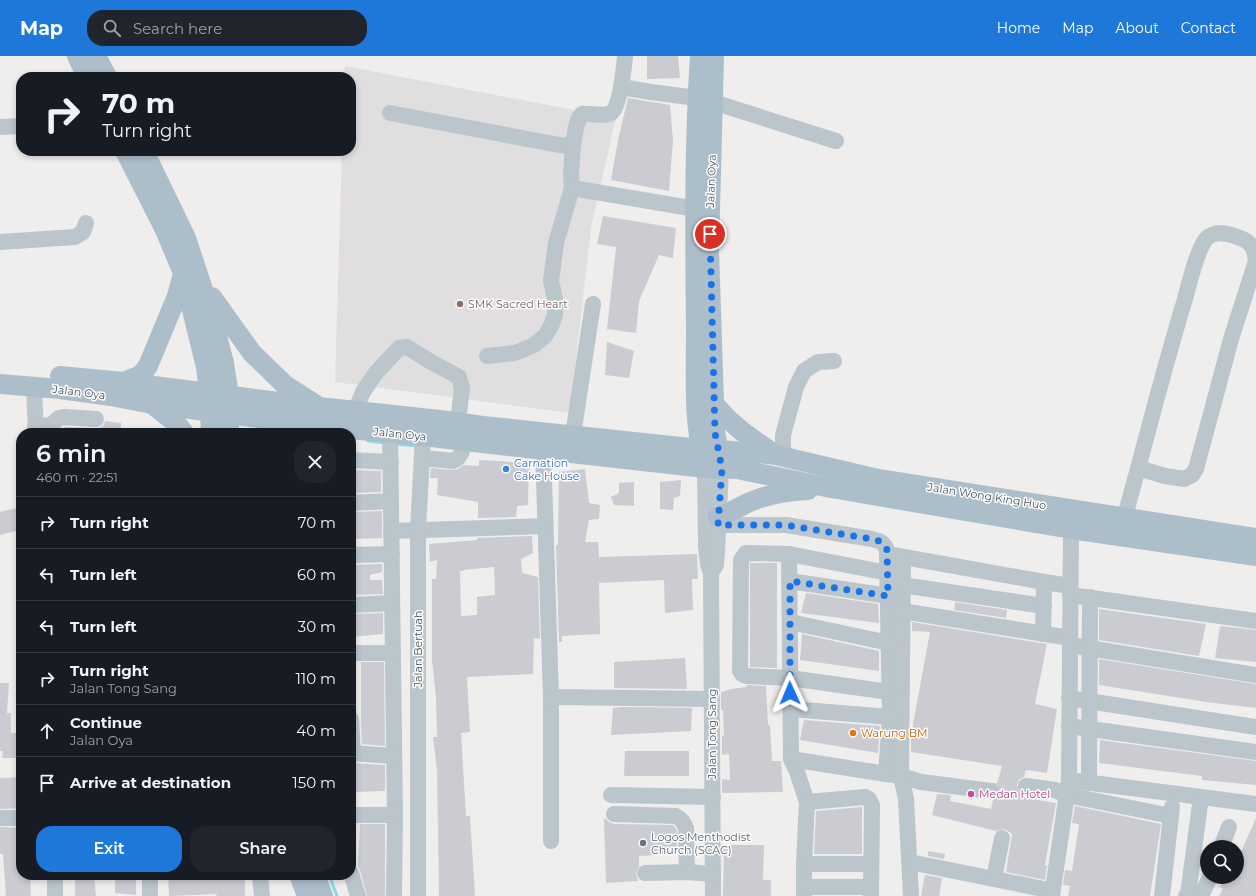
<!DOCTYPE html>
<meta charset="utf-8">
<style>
body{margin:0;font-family:Montserrat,sans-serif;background:#20242c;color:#f1f3f6;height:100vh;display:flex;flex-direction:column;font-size:15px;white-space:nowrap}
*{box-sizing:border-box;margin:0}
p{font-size:13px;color:#9ea1a6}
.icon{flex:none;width:22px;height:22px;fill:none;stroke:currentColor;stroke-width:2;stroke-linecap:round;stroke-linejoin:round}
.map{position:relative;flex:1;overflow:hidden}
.side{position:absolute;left:16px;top:372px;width:340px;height:452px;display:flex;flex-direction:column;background:#171b24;border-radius:16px;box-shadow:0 2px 6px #0003}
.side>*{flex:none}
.hud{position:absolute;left:16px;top:16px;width:340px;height:84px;border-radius:16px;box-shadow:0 2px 6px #0003;background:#171b24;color:#f1f3f6;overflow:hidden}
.tools{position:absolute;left:1200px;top:784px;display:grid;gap:8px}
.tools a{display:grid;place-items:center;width:44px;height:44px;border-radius:50%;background:#171b24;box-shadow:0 2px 6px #0003;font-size:20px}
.pin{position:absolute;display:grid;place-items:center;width:34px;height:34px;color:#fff;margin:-17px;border:2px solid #fff;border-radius:50%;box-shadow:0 1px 4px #0007}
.me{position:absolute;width:44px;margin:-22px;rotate:359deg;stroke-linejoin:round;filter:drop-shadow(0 0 3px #0008)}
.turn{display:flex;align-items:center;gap:14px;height:84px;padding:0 20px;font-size:18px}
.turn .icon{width:52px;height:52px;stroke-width:2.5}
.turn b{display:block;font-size:28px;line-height:34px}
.round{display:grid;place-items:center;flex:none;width:42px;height:42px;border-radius:16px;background:#20242c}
.overview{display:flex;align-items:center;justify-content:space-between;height:68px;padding:0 20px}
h1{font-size:24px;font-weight:600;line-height:30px}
.cta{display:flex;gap:8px;margin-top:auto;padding:8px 20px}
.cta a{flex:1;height:46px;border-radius:16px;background:#1d78d9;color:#fff;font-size:16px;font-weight:600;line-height:46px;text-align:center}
.cta a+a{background:#20242c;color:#f1f3f6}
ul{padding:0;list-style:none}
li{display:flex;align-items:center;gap:12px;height:52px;padding:0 20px;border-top:1px solid #363941}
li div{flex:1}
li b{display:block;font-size:15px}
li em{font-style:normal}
header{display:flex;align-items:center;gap:24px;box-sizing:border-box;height:56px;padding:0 20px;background:#1d78d9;color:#fff}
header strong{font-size:19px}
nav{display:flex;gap:22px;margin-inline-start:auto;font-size:14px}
.search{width:280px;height:36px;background:#20242c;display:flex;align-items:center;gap:10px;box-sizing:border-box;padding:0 14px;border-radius:16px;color:#9ea1a6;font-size:15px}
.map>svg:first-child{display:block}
.education{fill:#e1dedf}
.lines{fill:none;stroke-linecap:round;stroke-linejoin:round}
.stream{stroke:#89dae9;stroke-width:3}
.building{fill:#caccd2;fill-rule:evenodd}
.minor-tunnel{stroke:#ceced0;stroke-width:16;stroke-dasharray:16 8;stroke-linecap:butt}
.minor{stroke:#bbc5cc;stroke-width:16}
.major{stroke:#adbecb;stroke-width:20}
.route{stroke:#1a73e8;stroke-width:7;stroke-dasharray:0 12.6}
.education-dot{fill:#8d6e63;stroke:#fff;stroke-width:1.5}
.shop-dot{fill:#3f7fe0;stroke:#fff;stroke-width:1.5}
.food-dot{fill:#e8710a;stroke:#fff;stroke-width:1.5}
.hotel-dot{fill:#d1479c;stroke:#fff;stroke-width:1.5}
.worship-dot{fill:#6b7280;stroke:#fff;stroke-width:1.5}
.labels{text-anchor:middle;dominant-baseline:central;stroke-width:3;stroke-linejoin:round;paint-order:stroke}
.street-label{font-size:11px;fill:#46515a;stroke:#fff}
.education-label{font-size:11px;fill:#785e54;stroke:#fff;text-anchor:start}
.shop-label{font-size:11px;fill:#366cbe;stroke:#fff;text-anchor:start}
.food-label{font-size:11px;fill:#c56008;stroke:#fff;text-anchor:start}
.hotel-label{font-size:11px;fill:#b23c85;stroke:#fff;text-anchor:start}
.worship-label{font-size:11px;fill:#5b616d;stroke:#fff;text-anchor:start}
</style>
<header>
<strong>Map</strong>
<div class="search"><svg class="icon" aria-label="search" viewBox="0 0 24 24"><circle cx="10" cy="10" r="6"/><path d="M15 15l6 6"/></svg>Search here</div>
<nav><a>Home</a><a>Map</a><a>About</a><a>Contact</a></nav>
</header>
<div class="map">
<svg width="1256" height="840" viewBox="0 0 1256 840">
<rect width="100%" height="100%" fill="#f0eded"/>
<!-- education -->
<path class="education" d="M345,10l271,52 -25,109 -21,186 -235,-31 7,-231h9v-74h-7z"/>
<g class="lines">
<!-- stream -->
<g class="stream">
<path d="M368,385l18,2"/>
<path d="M396,388l20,2"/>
<path d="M329,819l8,21"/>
</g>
</g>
<!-- building -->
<g class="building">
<path d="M647,0h31l2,22 -33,1z"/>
<path d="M628,42l42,7 3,35 -4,51 -58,-11 7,-40z"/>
<path d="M603,160l73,12 -3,30 -14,-3 -20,46 -3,32 -29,-4 9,-82 -19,-3z"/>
<path d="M607,286l27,9 -5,27 -24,-3z"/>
<path d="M105,365l16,2v10h-65l9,-6 30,1h5l4,-3z"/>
<path d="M479,404l50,3 -1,42 -11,1 -1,11 -38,1v-16l-41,-7 1,-17h-8l1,-10 21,2 6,-1 6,-4 15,1z"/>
<path d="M585,413l4,34 11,2 -1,14 -10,1 -4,22h13l1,15 98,-3 1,25h-6l1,31 -28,3 -1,-33 -65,3 1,51 -38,2v6h-3l-3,-97h2l1,-73z"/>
<path d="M351,414l30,1v21l-30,1z"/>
<path d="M681,424l-1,16 -6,2 -1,12 -13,-1v-27z"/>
<path d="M634,426v24l-20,-1 -3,-8 8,-4v-10z"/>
<path d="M17,452l2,22 -19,5v-23z"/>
<path d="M382,455v27l-31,1v-27z"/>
<path d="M532,480l1,17 -12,6 1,14 16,4 2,62 -6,-1 -1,36 -66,3 3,55 -9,1 5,83h4l5,80h-36l-2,-126 -4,-33h4l-1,-39 -4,-38v-81h4l1,-19 -7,2 -1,-18 48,-4v-2zM494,511l1,28 -18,2v18l-16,1 -1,-45h4l-1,-1z"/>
<path d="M750,507h27v105l-27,-1z"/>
<path d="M382,508v8l-12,3v5h12l1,14 -32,1v-30z"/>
<path d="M806,537l72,11 1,19 -78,-10z"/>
<path d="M955,546l52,8 -1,8 -52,-8z"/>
<path d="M1099,553l107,15 -7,32 -100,-16z"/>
<path d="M383,557v21l-32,3v-23z"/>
<path d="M912,566l135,22 -12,60 22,5 -10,64 -21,-3 -2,7 -5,3 -2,5v5l3,3 -1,4 37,6 -11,62 2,1 -2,14 -39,-8 6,-38 -4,-3 -5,-2 -7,2 -64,-16 5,-21 14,1 -1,6 41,8 2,-9 5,-3 2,-4v-5l-3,-4 5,-18 -91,-14v-17l19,-103 -18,-1z"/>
<path d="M1220,570l36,4v32l-41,-4z"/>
<path d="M802,578l77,17v20l-79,-11z"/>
<path d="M685,602l2,31 -73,-1v-26z"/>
<path d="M1099,603l157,25v24l-50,-6 -107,-17z"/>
<path d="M361,606h23l1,84 -23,-2 -1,-24z"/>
<path d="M0,627h9l-2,30h4v20h7v25h-16l1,-7h-3z"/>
<path d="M747,629l19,1 2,39h2l2,36h9l2,31 -61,1v-14l8,1 -1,-26 -7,1v-19h2l-1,-26h-2v-18l10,-3 15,-2z"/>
<path d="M623,651l69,1 -1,23 -80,4 2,-27z"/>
<path d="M804,664l76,6 -2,27 -78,-13z"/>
<path d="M1100,684l156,21v24l-54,-5v-4l-103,-13z"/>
<path d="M625,695h64v25h-65z"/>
<path d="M351,707l34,2v26l-34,1z"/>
<path d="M21,721v31l-21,1v-31z"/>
<path d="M1075,750l86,18 -11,72h-82l2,-10 -7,-1 2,-15 7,1 7,-47 -7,-1z"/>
<path d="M862,751v47h-48l2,-43z"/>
<path d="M1256,762v78h-37l4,-8 -3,-1 5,-10h12v-16z"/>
<path d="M604,763h2l3,3 5,2 59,1 4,5v24l-38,2v10l-3,7 2,8 -32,2z"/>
<path d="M360,768h25v72h-18l-7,-26 -2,-4z"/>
<path d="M0,771l21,1v47h9l1,21h-25l-3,-42h-3z"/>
<path d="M724,789h40l-1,35h8v16h-48z"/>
<path d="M928,795l17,3 -1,5 -16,-3z"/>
<path d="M75,819h19l2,21h-21z"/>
<path d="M115,819h21v20l-21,-2z"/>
<path d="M168,819h77v21h-29l1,-2 -48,2z"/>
<path d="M925,819l17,3 -3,18h-18z"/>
</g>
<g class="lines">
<!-- minor-tunnel -->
<path class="minor-tunnel" d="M991,735l31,4"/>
<!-- minor -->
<g class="minor">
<path d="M621,31l30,5 46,6"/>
<path d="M713,46l123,39"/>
<path d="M390,57l169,32 14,1 -2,27 1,15 -16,55 -5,38 4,18v15l-3,10 -7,12 -11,9 -19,8 -28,3"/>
<path d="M0,71l21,-1"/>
<path d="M573,90c2,-9 2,-25 9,-32 8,-1 22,3 29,-1 9,-4 13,-46 14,-57"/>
<path d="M572,132l124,21"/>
<path d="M0,186l75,-5 8,-5 3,-9"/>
<path d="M34,331l2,46"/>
<path d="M355,355l8,-19 12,-18 24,-26 8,-1 24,15 28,15 3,11 -4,34"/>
<path d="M35,371l16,-2 8,-7 5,-1 32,2"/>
<path d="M390,376l5,383 -1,81"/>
<path d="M573,379l20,-131"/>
<path d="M543,393l8,248v144"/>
<path d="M783,401v-22l13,-48 8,-16 14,-9 16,-1"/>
<path d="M422,402l31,3c9,-4 9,-11 12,-20"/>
<path d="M351,404l40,2"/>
<path d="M705,412l1,78 2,19 3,7 2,324"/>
<path d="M351,447l40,-2"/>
<path d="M1125,460c20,-72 38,-145 60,-217 4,-15 12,-49 21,-60 9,-10 24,-5 34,-1 12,4 15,12 16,23l-25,78 -35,130 -4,6 -8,4 -19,-3 -27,-8"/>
<path d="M718,469h68l86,14c9,2 15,5 15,15l3,163 -4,57 15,2 20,6 70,9"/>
<path d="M391,475l154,-5"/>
<path d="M789,498l2,205 6,13 10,30 -3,62v32"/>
<path d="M351,499l41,-1"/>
<path d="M893,499l151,27 26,4"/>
<path d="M903,501l-2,219 5,23 5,97"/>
<path d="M712,515l4,-6 1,-13 4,-83"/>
<path d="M888,517l-99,-19 -43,-1 -5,7 -1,111 2,3 5,2 43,2 99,14"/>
<path d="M790,525l98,15"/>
<path d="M902,529l142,21"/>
<path d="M1070,539l186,26"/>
<path d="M351,549l41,-2"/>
<path d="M902,555l168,27"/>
<path d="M790,566l99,21"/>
<path d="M1043,578l1,-52"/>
<path d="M1070,589l186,30"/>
<path d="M351,597h42"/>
<path d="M551,641l161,2"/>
<path d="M1069,642l187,29"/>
<path d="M791,653l99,8"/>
<path d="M351,663l2,35"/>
<path d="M1069,670l187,26"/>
<path d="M351,697l43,3"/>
<path d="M791,703l95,15"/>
<path d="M1069,724l187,24"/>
<path d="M1089,727l1,-186"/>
<path d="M1026,730l29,4 12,5 104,21"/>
<path d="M611,739l102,2"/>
<path d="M807,746l58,-5 4,2 3,6 -1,91"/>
<path d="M614,758l62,2c5,3 8,6 10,12l1,44"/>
<path d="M351,759h44"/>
<path d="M1,762h20"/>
<path d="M1221,791l8,-20"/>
<path d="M910,806l143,29"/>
<path d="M804,808h67"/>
<path d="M351,817l7,23"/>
<path d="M645,817l42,-1 26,2"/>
<path d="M55,819v21"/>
<path d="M260,819l2,21"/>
<path d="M994,823l8,-41"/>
<path d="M804,831h67"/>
<path d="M150,840v-21"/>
<path d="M418,840v-366l5,-94"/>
<path d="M1052,840l17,-116 2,-251"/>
<path d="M1162,840l10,-89"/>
<path d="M1186,840l2,-2 13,-97"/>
<path d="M1201,840l9,-19"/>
</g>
<!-- major -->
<g class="major">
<path d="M77,0l10,21"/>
<path d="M96,0l11,21"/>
<path d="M700,0c-6,91 -5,182 -4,273 0,42 -3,92 8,133"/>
<path d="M714,0l-5,193 6,184 6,30"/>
<path d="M125,95l40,79 18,43 23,94 3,26 2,40"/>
<path d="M144,95l42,87 26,79 12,46 5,33v37"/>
<path d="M212,241l40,56 33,32 31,20"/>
<path d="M60,320l63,6 196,25 121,13 43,6 217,23 49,3 27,3 102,24 378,59"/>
<path d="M123,326l18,-7 7,-9 29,-70 6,-22"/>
<path d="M0,328l60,5 51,7 41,8 166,22 105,10 42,5 240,27 32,1 94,19 240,41 185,27"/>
<path d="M152,348l25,20 7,9"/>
<path d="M714,348l16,17 13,11 31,22"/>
<path d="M718,461c11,-4 21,-10 32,-15 18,-8 38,-11 58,-12"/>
<path d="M299,819l8,21"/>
<path d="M315,819l8,21"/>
</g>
</g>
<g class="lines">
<!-- route -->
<path class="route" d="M710,178l5,199 7,36 -4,56h68l86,14c8,2 12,3 15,11l1,46 -98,-15v112"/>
</g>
<!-- markers -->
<circle class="education-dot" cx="460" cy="248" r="4"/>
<circle class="shop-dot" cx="506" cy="413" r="4"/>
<circle class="food-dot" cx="853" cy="677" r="4"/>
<circle class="hotel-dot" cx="971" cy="738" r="4"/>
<circle class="worship-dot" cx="643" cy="787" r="4"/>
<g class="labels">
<!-- street labels -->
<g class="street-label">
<text transform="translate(711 125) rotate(-88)">Jalan Oya</text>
<text transform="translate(79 336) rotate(7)">Jalan Oya</text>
<text transform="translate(400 378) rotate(6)">Jalan Oya</text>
<text transform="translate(987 440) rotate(9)">Jalan Wong King Huo</text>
<text transform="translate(418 593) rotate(-90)">Jalan Bertuah</text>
<text transform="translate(712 678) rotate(-90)">Jalan Tong Sang</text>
</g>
<!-- education labels -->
<g class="education-label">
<text x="468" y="248">SMK Sacred Heart</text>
</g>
<!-- shop labels -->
<g class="shop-label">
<text x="514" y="407">Carnation<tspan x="514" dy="13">Cake House</tspan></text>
</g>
<!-- food labels -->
<g class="food-label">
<text x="861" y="677">Warung BM</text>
</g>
<!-- hotel labels -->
<g class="hotel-label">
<text x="979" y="738">Medan Hotel</text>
</g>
<!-- worship labels -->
<g class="worship-label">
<text x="651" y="781">Logos Menthodist<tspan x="651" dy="13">Church (SCAC)</tspan></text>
</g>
</g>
</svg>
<div class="tools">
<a><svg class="icon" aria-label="search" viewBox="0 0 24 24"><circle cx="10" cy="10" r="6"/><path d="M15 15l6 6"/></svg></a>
</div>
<div class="pin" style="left:710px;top:178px;background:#d93025"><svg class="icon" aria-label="arrive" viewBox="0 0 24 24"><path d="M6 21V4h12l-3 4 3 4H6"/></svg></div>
<svg class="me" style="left:790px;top:637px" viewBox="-20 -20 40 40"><path d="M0-17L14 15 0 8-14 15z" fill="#1a73e8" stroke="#fff" stroke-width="4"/></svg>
<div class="hud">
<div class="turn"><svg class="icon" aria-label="right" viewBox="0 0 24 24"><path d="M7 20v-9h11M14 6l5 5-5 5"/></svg><div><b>70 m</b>Turn right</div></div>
</div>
<section class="side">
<div class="overview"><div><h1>6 min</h1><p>460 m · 22:51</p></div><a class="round"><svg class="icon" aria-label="close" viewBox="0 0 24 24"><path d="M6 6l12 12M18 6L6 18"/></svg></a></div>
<ul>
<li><svg class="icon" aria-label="right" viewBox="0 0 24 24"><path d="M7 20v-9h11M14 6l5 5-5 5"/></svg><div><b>Turn right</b></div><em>70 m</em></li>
<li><svg class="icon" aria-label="left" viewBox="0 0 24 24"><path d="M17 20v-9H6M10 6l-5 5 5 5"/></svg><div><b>Turn left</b></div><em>60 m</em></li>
<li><svg class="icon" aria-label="left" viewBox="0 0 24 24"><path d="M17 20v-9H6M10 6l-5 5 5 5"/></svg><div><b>Turn left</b></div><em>30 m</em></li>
<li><svg class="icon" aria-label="right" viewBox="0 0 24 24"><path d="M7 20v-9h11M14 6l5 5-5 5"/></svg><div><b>Turn right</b><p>Jalan Tong Sang</p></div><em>110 m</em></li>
<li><svg class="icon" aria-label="ahead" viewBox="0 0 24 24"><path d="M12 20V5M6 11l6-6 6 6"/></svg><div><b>Continue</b><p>Jalan Oya</p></div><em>40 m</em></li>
<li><svg class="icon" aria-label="arrive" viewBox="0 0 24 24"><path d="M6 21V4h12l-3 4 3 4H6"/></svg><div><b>Arrive at destination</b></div><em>150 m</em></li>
</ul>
<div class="cta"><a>Exit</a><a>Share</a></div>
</section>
</div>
